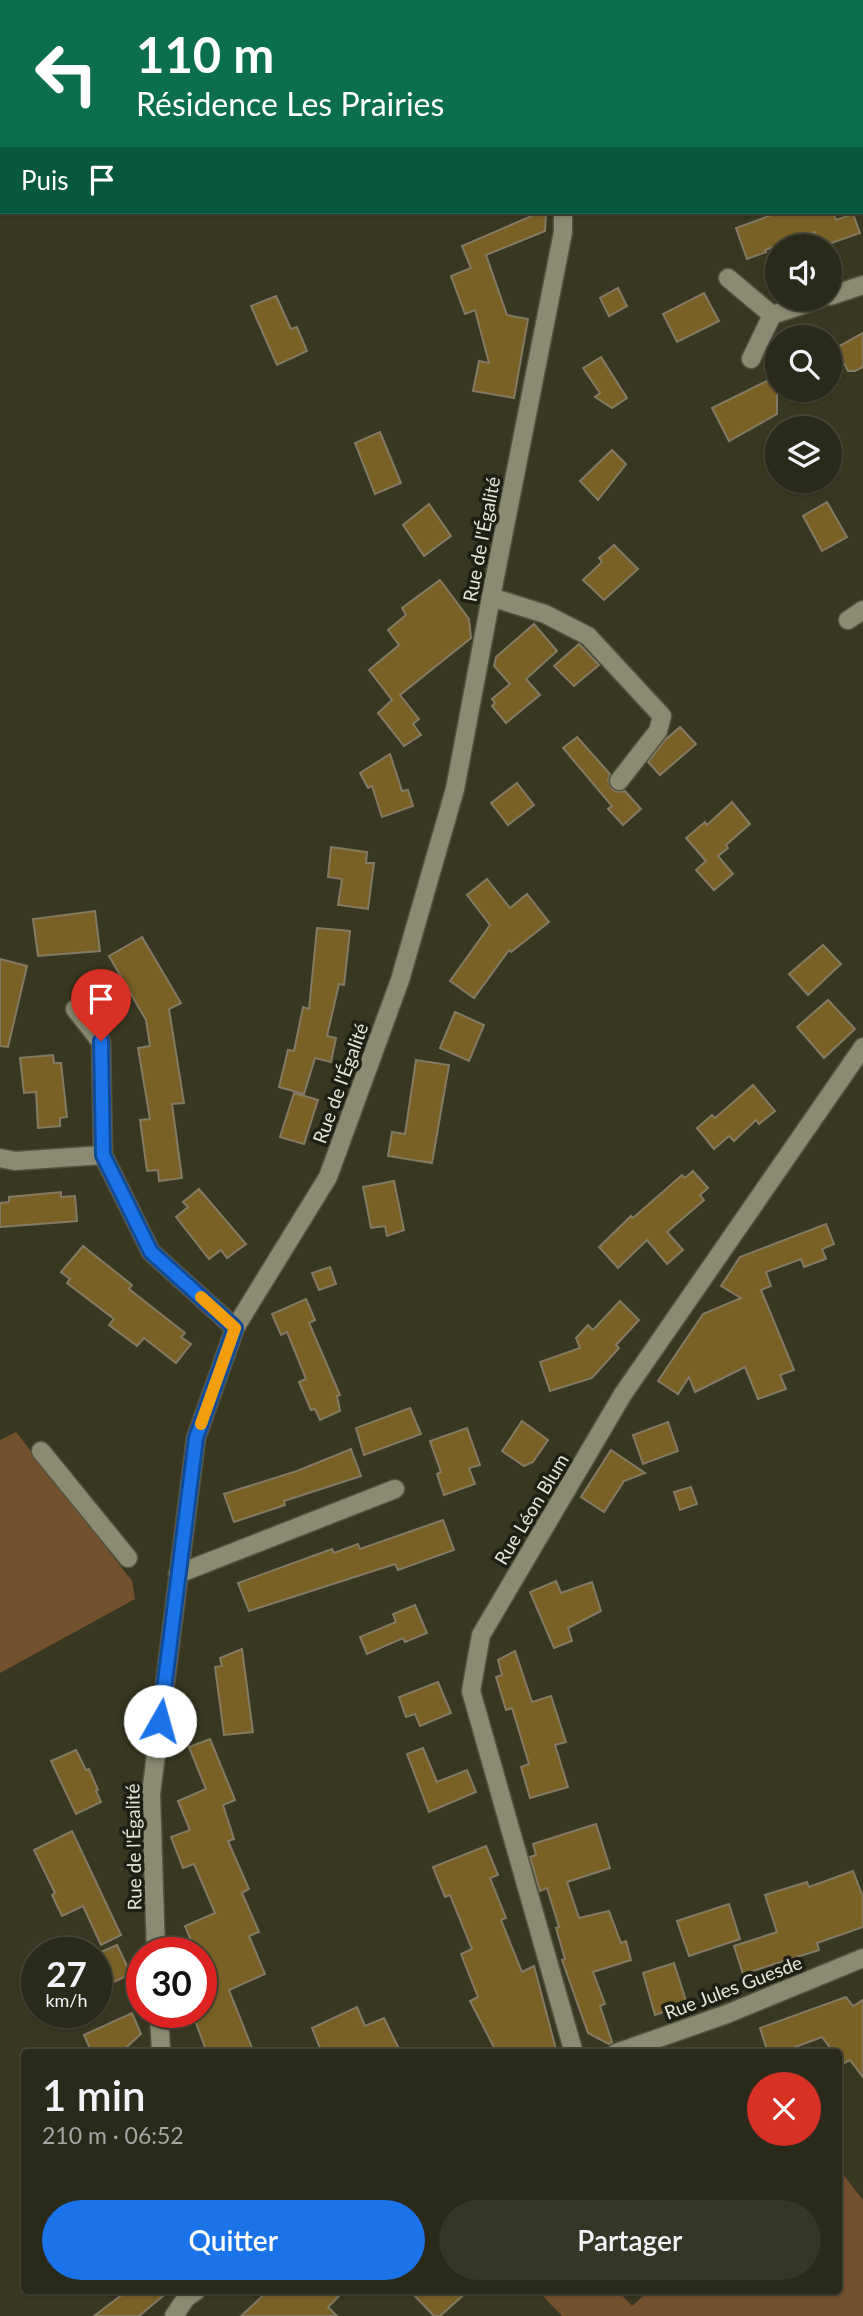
<!DOCTYPE html>
<html lang="fr">
<meta charset="utf-8">
<style>
body{margin:0;font-family:Lato,sans-serif;background:#363627;color:#f1f3f6;height:100vh;display:flex;flex-direction:column;font-size:26px;white-space:nowrap}
*{box-sizing:border-box;margin:0}
p{font-size:23px;color:#a5a7a2}
.icon{flex:none;width:38px;height:38px;fill:none;stroke:currentColor;stroke-width:2;stroke-linecap:round;stroke-linejoin:round}
.map{position:relative;flex:1;overflow:hidden}
.side{position:absolute;left:21px;top:2049px;width:821px;height:245px;display:flex;flex-direction:column;background:#2a2a1a;border-radius:7px;box-shadow:0 2px 5px #0004,0 0 0 2px #464639}
.side>*{flex:none}
.banner{position:absolute;left:0px;top:0px;width:864px;height:214px;box-shadow:0 2px 5px #0004,0 0 0 2px #464639;background:#0b6e4f;color:#fff;overflow:hidden}
.fabs{position:absolute;left:765px;top:234px;display:grid;gap:14px}
.fabs a{display:grid;place-items:center;width:77px;height:77px;border-radius:50%;background:#2a2a1a;box-shadow:0 2px 5px #0004,0 0 0 2px #464639;font-size:35px}
.speed{position:absolute;left:21px;top:1937px;display:flex;gap:14px;font-size:35px;font-weight:700;text-align:center}
.speed>*{display:grid;place-content:center;width:91px;height:91px;border-radius:50%;background:#2a2a1a;box-shadow:0 2px 5px #0004,0 0 0 2px #464639;line-height:1}
.speed small{font-size:18px;font-weight:400}
.speed .limit{border:10px solid #d22;background:#fff;color:#111}
.pin{position:absolute;display:grid;place-items:center;width:60px;height:60px;color:#fff;margin:-72px -30px;border-radius:50% 50% 50% 0;rotate:-45deg;box-shadow:0 0 7px #0007}
.pin .icon{rotate:45deg}
.me{position:absolute;width:77px;margin:-38px;rotate:7deg;stroke-linejoin:round;filter:drop-shadow(0 0 5px #0008)}
.turn{display:flex;align-items:center;gap:24px;height:147px;padding:0 21px;font-size:32px}
.turn .icon{width:91px;height:91px;stroke-width:2.5}
.turn b{display:block;font-size:49px;line-height:60px}
.then{display:flex;align-items:center;height:66px;padding:0 21px;background:#0003;gap:14px;font-size:26px}
.round{display:grid;place-items:center;flex:none;width:74px;height:74px;border-radius:37px;background:#363627}
.head{display:flex;align-items:center;justify-content:space-between;height:119px;padding:0 21px}
h1{font-size:42px;font-weight:600;line-height:52px}
.cta{display:flex;gap:14px;margin-top:auto;padding:14px 21px}
.cta a{flex:1;height:80px;border-radius:42px;background:#1a73e8;color:#fff;font-size:28px;font-weight:600;line-height:80px;text-align:center}
.cta a+a{background:#363627;color:#f1f3f6}
.map>svg:first-child{display:block}
.green{fill:#74512d}
.building{fill:#796126;stroke:#847a63;stroke-width:2}
.lines{fill:none;stroke-linecap:round;stroke-linejoin:round}
.minor-casing{stroke:#535340;stroke-width:21}
.minor{stroke:#8a8b72;stroke-width:18}
.route-casing{stroke:#114b97;stroke-width:18}
.route{stroke:#1a73e8;stroke-width:12}
.slow{stroke:#f59e0b;stroke-width:12}
.labels{text-anchor:middle;dominant-baseline:central;stroke-width:7;stroke-linejoin:round;paint-order:stroke}
.street-label{font-size:19px;fill:#e6e6d9;stroke:#1e1f15}
</style>
<div class="map">
<svg width="863" height="2316" viewBox="0 0 863 2316">
<rect width="100%" height="100%" fill="#383822"/>
<!-- green -->
<g class="green">
<path d="M16,1432l116,149 3,18 -135,74v-233z"/>
<path d="M838,2168l25,32v116h-301l-24,-25h80l14,15 17,-15h189z"/>
</g>
<!-- building -->
<g class="building">
<path d="M541,212h5l-1,19 -59,24 21,60 21,4 -14,79 -41,-7 6,-30 10,2 -14,-53 -10,4 -14,-38 20,-8 -9,-22z"/>
<path d="M780,212h53l3,8 17,-6 7,19 -40,14 -5,-15 -50,18 1,2 -19,7 -11,-31z"/>
<path d="M618,288l9,18 -18,10 -9,-18z"/>
<path d="M704,293l15,28 -42,21 -14,-28z"/>
<path d="M276,296l15,33 6,-2 10,24 -30,14 -26,-59z"/>
<path d="M863,333v34l-8,4h-7l-12,-23z"/>
<path d="M601,357l26,41 -15,10 -17,-11 5,-4 -17,-25z"/>
<path d="M777,376v38l-48,27 -17,-33z"/>
<path d="M380,432l21,51 -26,11 -20,-51z"/>
<path d="M612,450l14,14 -28,36 -18,-19z"/>
<path d="M827,502l20,35 -25,14 -19,-35z"/>
<path d="M429,504l22,32 -27,20 -21,-31z"/>
<path d="M614,545l24,24 -34,31 -21,-20 19,-18 -3,-4z"/>
<path d="M440,580l29,39 2,19 -71,57 19,24 -6,5 8,11 -17,11 -26,-33 14,-13 -23,-30 30,-25 -11,-15 18,-15 -4,-7z"/>
<path d="M534,624l23,27 -31,28 14,16 -34,28 -14,-17 3,-3 -3,-4 18,-15 -16,-18 2,-9z"/>
<path d="M579,644l20,21 -25,21 -20,-20z"/>
<path d="M680,727l16,17 -36,31 -12,-13 17,-22z"/>
<path d="M577,737l33,37 -2,6 4,9 6,3 7,-1 16,18 -18,16 -15,-16 4,-3 -49,-58z"/>
<path d="M390,754l12,37 6,-1 5,16 -31,11 -10,-31 -4,2 -8,-15z"/>
<path d="M517,783l17,22 -26,20 -17,-22z"/>
<path d="M732,802l18,22 -24,21 2,3 -10,8 15,18 -19,16 -18,-20 10,-9 -20,-23 19,-16 2,3z"/>
<path d="M331,847l36,5 -1,11h8l-6,46 -30,-4 4,-26 -14,-2z"/>
<path d="M487,879l23,29 17,-14 22,28 -38,30 -2,-2 -35,48 -24,-17 40,-56 -23,-30z"/>
<path d="M95,911l5,40 -62,5 -5,-37z"/>
<path d="M317,928l33,3 -6,54 -5,-1 -12,52 9,2 -5,24 -16,-4 -11,36 -25,-7 9,-37 6,1 9,-44 6,2z"/>
<path d="M142,937l39,66 -12,6 15,94 -12,1 10,74 -23,3 -1,-11 -11,1 -7,-51 10,-1 -12,-71 12,-2 -4,-26 -37,-64z"/>
<path d="M823,945l18,19 -33,31 -19,-21z"/>
<path d="M0,959l27,7 -19,81 -8,-1z"/>
<path d="M828,1000l27,29 -31,29 -27,-31z"/>
<path d="M455,1012l29,13 -15,36 -29,-13z"/>
<path d="M53,1055l1,8h7l6,54 -7,1v8l-22,2 -2,-36 -12,1 -4,-35z"/>
<path d="M416,1060l33,5 -17,98 -44,-7 4,-24 13,2z"/>
<path d="M753,1085l22,26 -16,13 -3,-4 -22,21 -5,-5 -15,13 -17,-21 15,-13 3,3z"/>
<path d="M294,1093l24,7 -14,44 -24,-7z"/>
<path d="M693,1171l15,17 -8,7 4,5 -37,32 16,18 -16,14 -20,-24 -29,28 -19,-21 32,-31 2,2 49,-43 3,3z"/>
<path d="M394,1181l10,49 -17,6 -2,-10 -14,2 -8,-41z"/>
<path d="M199,1189l47,55 -19,14 -6,-8 -12,9 -33,-42 12,-10 -5,-5z"/>
<path d="M61,1192v5l14,-1 2,25 -77,6v-24l9,-1v-5z"/>
<path d="M826,1224l8,20 -12,5 4,10 -22,8 -3,-8 -35,13 5,14 -10,4 33,80 -14,5 6,14 -28,10 -13,-32 -50,25 -6,-15 -11,17 -20,-13 45,-67 38,-16 -20,-12 19,-29z"/>
<path d="M83,1246l49,39 -3,4 56,44 -4,4 10,7 -15,19 -32,-25 -7,8 -28,-21 5,-6 -47,-36 3,-4 -9,-7z"/>
<path d="M330,1267l6,17 -17,6 -7,-17z"/>
<path d="M306,1299l9,21 -6,3 31,72 -3,1 3,15 -20,9 -5,-11 -4,1 -12,-28 7,-3 -19,-47 -6,3 -9,-21z"/>
<path d="M620,1301l19,19 -23,25 3,3 -27,30 -42,13 -10,-29 40,-14 -4,-10 12,-13 5,5z"/>
<path d="M410,1408l11,26 -57,21 -8,-27z"/>
<path d="M522,1421l26,19 -15,22 -9,4 -22,-15z"/>
<path d="M668,1422l10,29 -35,13 -10,-29z"/>
<path d="M467,1428l13,37 -11,3 6,16 -31,11 -7,-21 4,-2 -11,-31z"/>
<path d="M351,1449l10,27 -77,25 1,4 -51,17 -10,-28 73,-23z"/>
<path d="M611,1450l34,23 -21,8 -20,31 -23,-15z"/>
<path d="M691,1487l6,17 -17,6 -6,-18z"/>
<path d="M443,1520l11,30 -56,20 -3,-6 -146,47 -11,-28 94,-34 2,4 24,-9 2,5z"/>
<path d="M556,1581l5,12 31,-11 9,29 -33,17 4,13 -18,7 -24,-56z"/>
<path d="M415,1605l12,28 -22,9 -2,-4 -36,16 -7,-17 36,-15 -3,-8z"/>
<path d="M242,1649l11,83 -29,3 -9,-68 7,-1 -2,-8z"/>
<path d="M515,1651l17,51 19,-6 15,46 -11,3 13,42 -38,11 -9,-31 8,-3 -17,-56 -6,2 -10,-33 6,-2 -4,-15z"/>
<path d="M438,1682l13,31 -31,13 -5,-12 -9,3 -7,-20z"/>
<path d="M210,1739l25,61 -12,5 11,34 -6,2 21,48 -7,4 17,39 -10,4 16,38 -36,16 25,63h-47l-15,-41h9v-59h-5l-11,-27 30,-13 -21,-49 -11,4 -12,-31 19,-7 -12,-29 28,-12 -17,-42z"/>
<path d="M423,1748l14,34 30,-12 9,22 -47,20 -22,-58z"/>
<path d="M76,1750l10,20 3,-1 9,21 -2,1 5,11 -25,12 -25,-53z"/>
<path d="M596,1824l14,44 -43,14 12,36 30,-7 12,32 5,-2 5,19 -38,12 12,32 -5,2 12,36 -3,2 -21,-11 -26,-73 3,-1 -9,-31 3,-1 -12,-39 -7,3 -10,-34 6,-2 -3,-11z"/>
<path d="M72,1831l49,104 -20,10 -18,-39 -21,10 -10,-21 3,-2 -21,-43z"/>
<path d="M486,1846l12,29 -8,3 16,40 -5,2 21,52 12,-6 23,87h-60l-27,-52 8,-4 -17,-43 11,-5 -22,-54 -5,2 -12,-30z"/>
<path d="M853,1871l10,26v30l-46,16 2,7 -76,24 -9,-28 43,-14 -12,-37 42,-13 2,5z"/>
<path d="M729,1904l11,35 -51,17 -12,-35z"/>
<path d="M117,1945l14,29 -26,12 -4,-10 -5,2v-24z"/>
<path d="M674,1963l13,41 -32,11 -12,-42z"/>
<path d="M846,1997l7,9 10,-6v77l-13,-17 -8,4 -4,-5v-6h-4l-12,-16 -43,16h-11l-8,-25z"/>
<path d="M357,2007l8,19 19,-8 17,35h-79l-10,-25z"/>
<path d="M132,2013l9,21 -21,19h-28l-8,-18z"/>
<path d="M127,2291h42l-30,25h-45z"/>
<path d="M268,2291h76l-16,16 9,9h-96z"/>
<path d="M410,2291h58l-28,25h-6z"/>
</g>
<g class="lines">
<defs>
<g id="minor">
<path d="M562,0v2"/>
<path d="M728,278l44,37 48,-16"/>
<path d="M830,296l33,-11"/>
<path d="M751,359l21,-44"/>
<path d="M491,597l54,17 43,22 74,80 -4,15 -39,50"/>
<path d="M848,620l15,-10"/>
<path d="M75,1009l26,33 2,113 48,97 84,76"/>
<path d="M0,1158l15,3 88,-6"/>
<path d="M41,1451l87,107"/>
<path d="M178,1574l217,-85"/>
<path d="M156,1953l-5,-159 45,-356 39,-110 93,-151 72,-197 55,-191 36,-192 72,-365v-20"/>
<path d="M159,2012l2,41"/>
<path d="M574,2053l-103,-362 10,-56 142,-241 240,-347"/>
<path d="M616,2053l111,-39 136,-56"/>
<path d="M174,2316l12,-18 10,-7"/>
</g>
</defs>
<!-- minor casing -->
<use href="#minor" class="minor-casing"/>
<!-- minor -->
<use href="#minor" class="minor"/>
</g>
<g class="lines">
<defs>
<path id="route" d="M101,1041l2,114 48,97 84,76 -39,110 -36,283"/>
</defs>
<!-- route casing -->
<use href="#route" class="route-casing"/>
<!-- route -->
<use href="#route" class="route"/>
<!-- slow -->
<path class="slow" d="M201,1297l34,31 -34,96"/>
</g>
<g class="labels">
<!-- street labels -->
<g class="street-label">
<text transform="translate(481 539) rotate(-79)">Rue de l'Égalité</text>
<text transform="translate(340 1083) rotate(-70)">Rue de l'Égalité</text>
<text transform="translate(531 1509) rotate(-59)">Rue Léon Blum</text>
<text transform="translate(133 1847) rotate(-91)">Rue de l'Égalité</text>
<text transform="translate(733 1987) rotate(-21)">Rue Jules Guesde</text>
</g>
</g>
</svg>
<div class="fabs">
<a><svg class="icon" aria-label="sound" viewBox="0 0 24 24"><path d="M4 9h4l5-4v14l-5-4H4zM17 9q2 3 0 6"/></svg></a>
<a><svg class="icon" aria-label="search" viewBox="0 0 24 24"><circle cx="10" cy="10" r="6"/><path d="M15 15l6 6"/></svg></a>
<a><svg class="icon" aria-label="layers" viewBox="0 0 24 24"><path d="M12 4l9 5-9 5-9-5zM3 14l9 5 9-5"/></svg></a>
</div>
<div class="speed"><div>27<small>km/h</small></div><div class="limit">30</div></div>
<div class="pin" style="left:101px;top:1041px;background:#d93025"><svg class="icon" aria-label="arrive" viewBox="0 0 24 24"><path d="M6 21V4h12l-3 4 3 4H6"/></svg></div>
<svg class="me" style="left:160px;top:1721px" viewBox="-20 -20 40 40"><circle r="19" fill="#fff"/><path d="M0-13L10 11 0 6-10 11z" fill="#1a73e8"/></svg>
<div class="banner">
<div class="turn"><svg class="icon" aria-label="left" viewBox="0 0 24 24"><path d="M17 20v-9H6M10 6l-5 5 5 5"/></svg><div><b>110 m</b>Résidence Les Prairies</div></div>
<div class="then">Puis<svg class="icon" aria-label="arrive" viewBox="0 0 24 24"><path d="M6 21V4h12l-3 4 3 4H6"/></svg></div>
</div>
<section class="side">
<div class="head"><div><h1>1 min</h1><p>210 m · 06:52</p></div><a class="round" style="background:#d93025;color:#fff"><svg class="icon" aria-label="close" viewBox="0 0 24 24"><path d="M6 6l12 12M18 6L6 18"/></svg></a></div>
<div class="cta"><a>Quitter</a><a>Partager</a></div>
</section>
</div>
